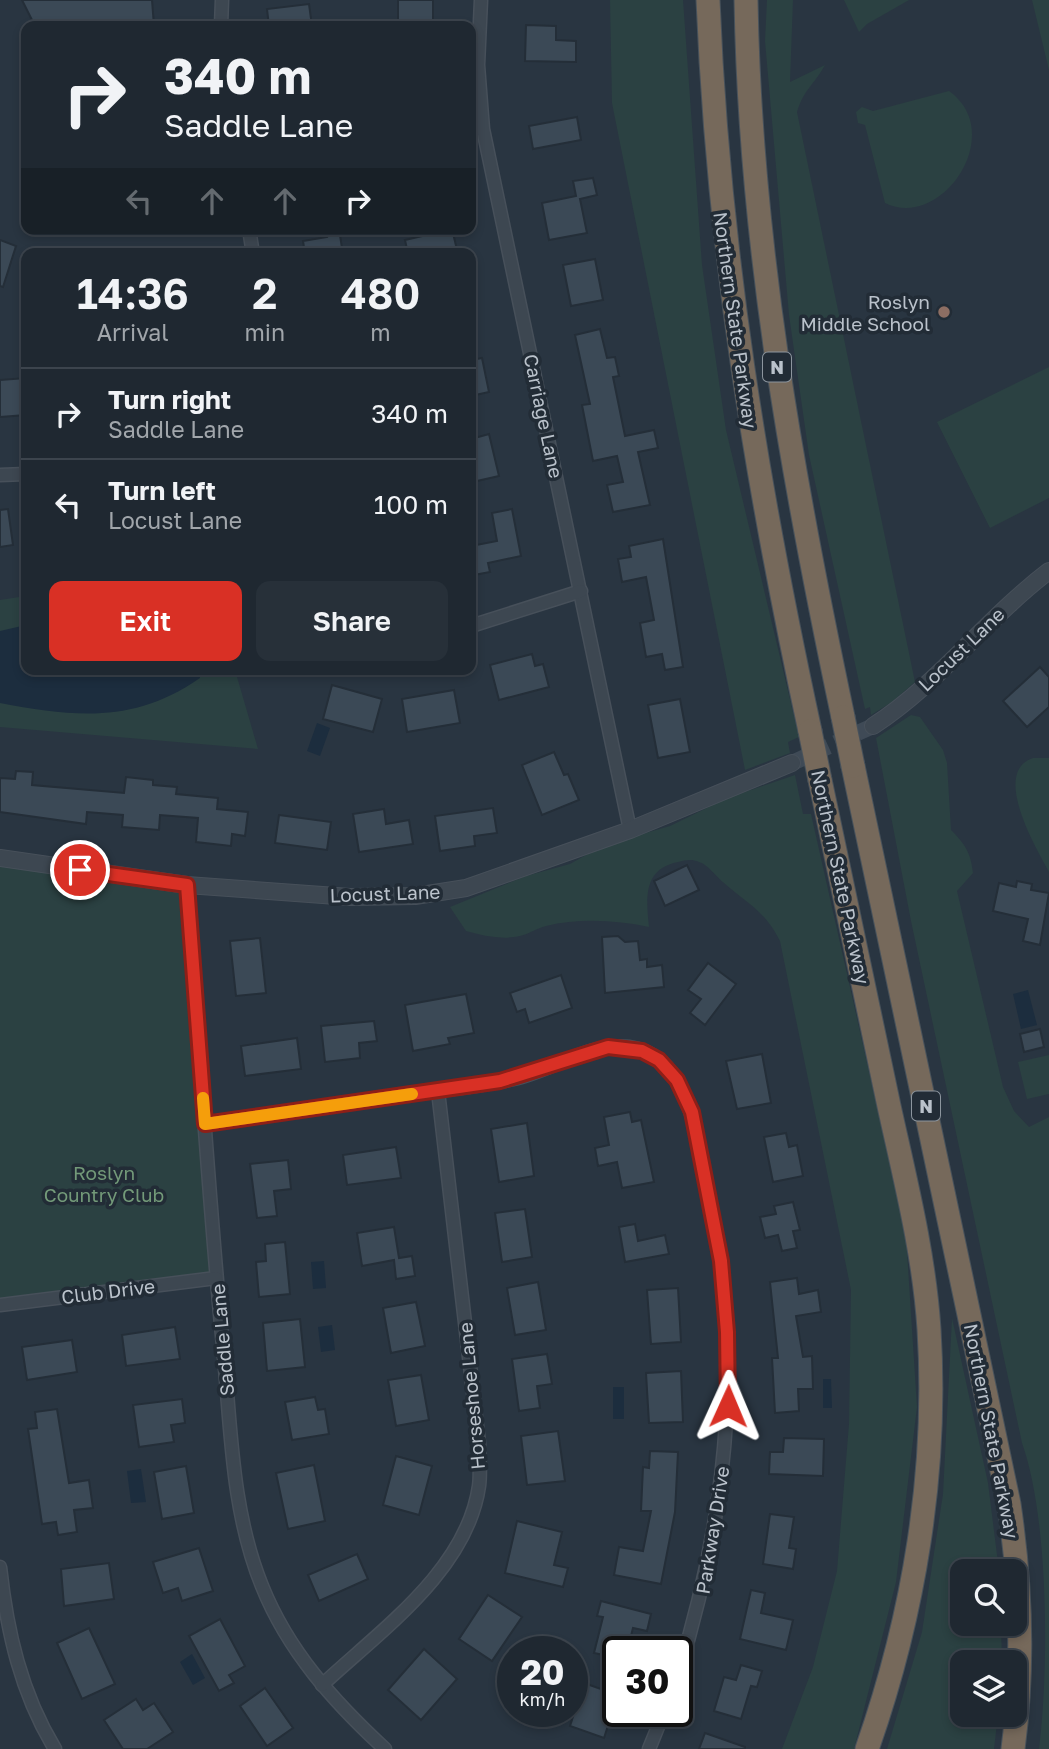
<!DOCTYPE html>
<style>
body{margin:0;font-family:"Golos Text",sans-serif;background:#273039;color:#f1f3f6;height:100vh;display:flex;flex-direction:column;font-size:26px;white-space:nowrap}
*{box-sizing:border-box;margin:0}
p{font-size:23px;color:#a1a6ab}
.icon{flex:none;width:38px;height:38px;fill:none;stroke:currentColor;stroke-width:2;stroke-linecap:round;stroke-linejoin:round}
.map{position:relative;flex:1;overflow:hidden}
.sheet{position:absolute;left:21px;top:248px;width:455px;height:427px;display:flex;flex-direction:column;background:#1f2831;border-radius:14px;box-shadow:0 4px 10px #0003,0 0 0 2px #3c444d}
.sheet>*{flex:none}
.hud{position:absolute;left:21px;top:21px;width:455px;height:214px;border-radius:14px;box-shadow:0 4px 10px #0003,0 0 0 2px #3c444d;background:#1f2831;color:#f1f3f6;overflow:hidden}
.tools{position:absolute;left:950px;top:1559px;display:grid;gap:14px}
.tools a{display:grid;place-items:center;width:77px;height:77px;border-radius:14px;background:#1f2831;box-shadow:0 4px 10px #0003,0 0 0 2px #3c444d;font-size:35px}
.speed{position:absolute;left:497px;top:1636px;display:flex;gap:14px;font-size:35px;font-weight:700;text-align:center}
.speed>*{display:grid;place-content:center;width:91px;height:91px;border-radius:50%;background:#1f2831;box-shadow:0 4px 10px #0003,0 0 0 2px #3c444d;line-height:1}
.speed small{font-size:18px;font-weight:400}
.speed .limit{border:4px solid #111;border-radius:10px;background:#fff;color:#111}
.pin{position:absolute;display:grid;place-items:center;width:60px;height:60px;color:#fff;margin:-30px;border:4px solid #fff;border-radius:50%;box-shadow:0 2px 7px #0007}
.me{position:absolute;width:77px;margin:-38px;rotate:1deg;stroke-linejoin:round;filter:drop-shadow(0 0 5px #0008)}
.turn{display:flex;align-items:center;gap:24px;height:147px;padding:0 28px;font-size:32px}
.turn .icon{width:91px;height:91px;stroke-width:2.5}
.turn b{display:block;font-size:49px;line-height:60px}
.lanes{display:flex;align-items:center;height:66px;padding:0 28px;background:#0003;justify-content:center;gap:35px;direction:ltr}
.lanes .off{opacity:.35}
.eta{display:flex;justify-content:space-evenly;align-items:center;height:119px;text-align:center}
.eta b{font-size:42px;font-weight:600;line-height:49px}
.cta{display:flex;gap:14px;margin-top:auto;padding:14px 28px}
.cta a{flex:1;height:80px;border-radius:14px;background:#d93025;color:#fff;font-size:28px;font-weight:600;line-height:80px;text-align:center}
.cta a+a{background:#273039;color:#f1f3f6}
ul{padding:0;list-style:none}
li{display:flex;align-items:center;gap:21px;height:91px;padding:0 28px;border-top:2px solid #3c444d}
li div{flex:1}
li b{display:block;font-size:26px}
li em{font-style:normal}
.map>svg:first-child{display:block}
.green{fill:#2b4142}
.water{fill:#1c2d3e}
.building{fill:#3b4956;stroke:#242e38;stroke-width:2}
.lines{fill:none;stroke-linecap:round;stroke-linejoin:round}
.tertiary-tunnel{stroke:#3f4a56;stroke-width:16;stroke-dasharray:16 8;stroke-linecap:butt}
.minor-casing{stroke:#47505a;stroke-width:15}
.tertiary-casing{stroke:#47505a;stroke-width:18}
.motorway-casing{stroke:#48525b;stroke-width:25}
.minor{stroke:#3d4751;stroke-width:12}
.tertiary{stroke:#3d4751;stroke-width:16}
.motorway{stroke:#76695b;stroke-width:23}
.motorway-bridge-casing{stroke:#48525b;stroke-width:25;stroke-linecap:butt}
.motorway-bridge{stroke:#76695b;stroke-width:23}
.route-casing{stroke:#8d1f18;stroke-width:18}
.route{stroke:#d93025;stroke-width:12}
.slow{stroke:#f59e0b;stroke-width:12}
.education-dot{fill:#8d6e63;stroke:#222c36;stroke-width:2.5}
.labels{text-anchor:middle;dominant-baseline:central;stroke-width:7;stroke-linejoin:round;paint-order:stroke}
.shield{fill:#222c36;stroke:#8c959e;stroke-width:2}
.shield-label{font-size:18px;font-weight:bold;fill:#bac2cb}
.poi-label{font-size:19px;fill:#bac2cb;stroke:#222c36;text-anchor:end}
.street-label{font-size:19px;fill:#bac2cb;stroke:#222c36}
.park-label{font-size:19px;fill:#739a79;stroke:#222c36}
</style>
<div class="map">
<svg width="1049" height="1749" viewBox="0 0 1049 1749">
<rect width="100%" height="100%" fill="#293541"/>
<!-- green -->
<g class="green">
<path d="M610,0h73l19,265 24,165 73,307 -11,5 2,11 -45,17 -133,-667z"/>
<path d="M767,0h26l-3,82 35,-17c-11,20 -21,24 -28,47l118,570 -23,20 -21,13 -1,-8 -5,2 -56,-254 -20,-140 -24,-274z"/>
<path d="M844,0h65l-42,24 -8,8z"/>
<path d="M1032,0h17v70z"/>
<path d="M949,91c59,42 -7,140 -64,112l-20,-78 -7,-2 -2,-11 6,-5 11,4z"/>
<path d="M1049,367v131l-59,30 -53,-106z"/>
<path d="M26,596v74h209l23,79 -258,-22v-127z"/>
<path d="M911,715l9,2 23,33 4,13 4,67c14,14 20,23 22,43l-16,18 46,196 11,24 15,16 20,-10v632h-10c10,-80 10,-230 -17,-306l-111,-522 -35,-183z"/>
<path d="M1033,758h16v114c-13,-24 -58,-100 -16,-114z"/>
<path d="M795,775l8,39h8l95,422 11,171 -21,175 -42,167h-72l31,-82 24,-96 12,-147 2,-134 -71,-349c-15,-30 -32,-37 -56,-58 -8,-6 -15,-18 -25,-21 -7,-3 -13,-2 -21,0 -35,7 -32,36 -29,65 -33,-7 -70,-9 -103,-1 -9,2 -17,8 -26,10 -18,4 -36,0 -54,-5l-16,-24 76,-31 44,-12 34,-19 66,-19 57,-28z"/>
<path d="M0,858l187,27 28,395 -215,25z"/>
<path d="M1049,1055v39l-22,5 -9,-37z"/>
<path d="M952,1318l36,165 11,88 -37,1v52h39l1,38h-40v53h36l-4,34h-107l35,-117 21,-138z"/>
</g>
<!-- water -->
<g class="water">
<path d="M26,625v45h173l1,8c-66,46 -125,39 -200,25v-72z"/>
<path d="M317,723l13,5 -10,28 -13,-5z"/>
<path d="M1028,990l9,35 -16,4 -8,-35z"/>
<path d="M324,1261l2,27 -13,1 -2,-27z"/>
<path d="M332,1325l3,25 -14,2 -3,-25z"/>
<path d="M823,1379h8l1,29h-9z"/>
<rect x="613" y="1387" width="11" height="32"/>
<path d="M141,1469l5,33 -15,1 -4,-32z"/>
<path d="M192,1654l13,24 -12,7 -13,-23z"/>
</g>
<!-- building -->
<g class="building">
<path d="M22,0h130l2,26h-119z"/>
<rect x="398" y="0" width="35" height="26"/>
<path d="M309,4l3,22h-43l-2,-17z"/>
<path d="M526,25l30,1v14l20,1v21l-51,-1z"/>
<path d="M577,117l4,23 -48,9 -4,-23z"/>
<path d="M593,178l4,17 -17,4 7,34 -38,7 -7,-37 34,-7 -3,-15z"/>
<path d="M325,229h14l4,25h-38l-2,-13 24,-4z"/>
<path d="M430,229h22l6,25h-50l-3,-14 26,-6z"/>
<path d="M0,240l16,6 -13,41 -3,-1z"/>
<path d="M595,259l8,41 -32,6 -8,-41z"/>
<path d="M600,329l7,29 8,-1 4,19 -6,1 12,59 29,-6 4,18 -20,4 12,53 -37,7 -6,-27 16,-3 -6,-26 -24,5 -11,-56 8,-1 -15,-69z"/>
<path d="M482,358l7,34 -18,4v-36z"/>
<path d="M26,378v37l-26,2v-37z"/>
<path d="M489,434l10,42 -22,5 -6,-17v-25z"/>
<path d="M8,509l5,36 -13,2v-37z"/>
<path d="M512,509l9,47 -33,7 2,9 -16,3 -3,-29 26,-5 -5,-28z"/>
<path d="M663,539l20,128 -18,3 -3,-16 -16,3 -6,-34 14,-3 -8,-43 -24,5 -4,-23 13,-2 -2,-11z"/>
<path d="M532,654l3,12 8,-2 6,23 -50,13 -9,-35z"/>
<path d="M1040,667l9,10v30l-22,20 -24,-26z"/>
<path d="M332,685l50,14 -9,33 -50,-13z"/>
<path d="M454,690l6,33 -53,9 -5,-33z"/>
<path d="M680,699l10,53 -32,6 -10,-53z"/>
<path d="M554,752l10,23 4,-1 11,26 -37,15 -20,-50z"/>
<path d="M16,771l17,1 -1,13 92,8 2,-16 27,3v5l24,2 -1,7 42,4 -1,11 31,3 -3,24 -13,-2 -1,12 -35,-4 2,-24 -38,-3 -1,15 -37,-3 1,-12 -36,-3 -1,12 -86,-12v-34l15,1z"/>
<path d="M493,808l4,25 -23,3 1,10 -35,5 -5,-35z"/>
<path d="M384,809l2,15 23,-4 4,24 -54,8 -6,-38z"/>
<path d="M279,815l52,7 -4,28 -52,-7z"/>
<path d="M687,865l12,25 -34,16 -11,-25z"/>
<path d="M1017,881l15,3 -1,6 18,3 -9,52 -17,-4 5,-22 -35,-8 6,-28 17,4z"/>
<path d="M618,936l7,6 13,-1 2,19 7,-1v8l15,-2 2,22 -59,6 -3,-56z"/>
<path d="M260,938l6,55 -30,3 -6,-55z"/>
<path d="M708,963l28,21 -31,41 -15,-12 11,-14 -13,-9z"/>
<path d="M561,975l11,33 -43,15 -4,-14 -8,3 -7,-19z"/>
<path d="M466,994l8,39 -26,5 2,6 -37,7 -8,-46z"/>
<path d="M374,1021l3,20 -18,2 1,15 -35,4 -4,-36z"/>
<path d="M1040,1029l4,18 -20,5 -4,-18z"/>
<path d="M297,1038l4,31 -56,7 -4,-30z"/>
<path d="M762,1054l9,49 -34,6 -11,-48z"/>
<path d="M630,1112l2,10 9,-2 13,62 -32,6 -5,-26 -19,4 -3,-18 14,-3 -5,-28z"/>
<path d="M527,1123l7,53 -35,6 -8,-53z"/>
<path d="M786,1133l3,14 8,-2 6,31 -30,6 -9,-45z"/>
<path d="M396,1147l5,31 -54,7 -4,-30z"/>
<path d="M288,1160l3,29 -17,2 3,25 -20,2 -7,-54z"/>
<path d="M793,1202l7,28 -7,1 4,17 -15,3 -4,-16 -13,3 -5,-21 16,-3 -2,-8z"/>
<path d="M525,1209l7,48 -30,5 -7,-49z"/>
<path d="M635,1224l3,17 27,-6 4,19 -44,8 -6,-35z"/>
<path d="M394,1227l5,31 13,-2 3,20 -19,3 -2,-19 -32,6 -5,-33z"/>
<path d="M285,1242l5,52 -31,3 -3,-35 10,-1 -1,-17z"/>
<path d="M797,1278l2,16 19,-4 3,22 -25,4 7,41 9,-1 1,33h-15l1,22 -24,2 -3,-55h6l-8,-76z"/>
<path d="M538,1282l8,48 -31,5 -8,-47z"/>
<path d="M678,1288l3,54 -30,2 -4,-54z"/>
<path d="M416,1302l9,44 -34,7 -8,-45z"/>
<path d="M300,1319l5,48 -38,4 -4,-48z"/>
<path d="M175,1327l5,32 -54,7 -4,-31z"/>
<path d="M72,1340l5,32 -50,8 -5,-33z"/>
<path d="M547,1354l5,30 -15,2 3,22 -21,3 -7,-52z"/>
<path d="M681,1371l2,51 -34,1 -3,-50z"/>
<path d="M421,1375l8,45 -33,6 -8,-46z"/>
<path d="M315,1397l3,13 7,-1 4,25 -37,6 -7,-38z"/>
<path d="M182,1399l3,24 -14,2 3,17 -35,5 -6,-42z"/>
<path d="M57,1409l12,74 20,-3 4,28 -19,2 3,22 -19,3 -2,-13 -14,2 -14,-95 9,-1 -2,-16z"/>
<path d="M558,1431l7,50 -38,4 -6,-49z"/>
<path d="M784,1438l40,1 -1,37 -54,-2 1,-22h13z"/>
<path d="M650,1451l28,1 -3,60 -14,72 -47,-9 5,-28 24,4 8,-40h-10l2,-44 6,1z"/>
<path d="M396,1456l36,10 -13,49 -36,-10z"/>
<path d="M314,1465l11,56 -37,8 -12,-56z"/>
<path d="M186,1466l8,47 -32,6 -8,-47z"/>
<path d="M770,1514l24,3 -5,31 7,1 -3,20 -30,-5z"/>
<path d="M517,1521l45,11 -8,33 14,3 -5,19 -58,-14z"/>
<path d="M199,1548l14,43 -31,10 -4,-13 -15,5 -10,-31z"/>
<path d="M357,1554l11,25 -49,22 -11,-26z"/>
<path d="M109,1563l5,36 -50,7 -3,-37z"/>
<path d="M751,1590l14,3 -4,20 32,7 -7,30 -46,-11z"/>
<path d="M488,1595l34,22 -30,44 -33,-22z"/>
<path d="M601,1601l50,13 -4,17 -14,-3 -6,24h-9v6l-24,-5 9,-36 -6,-1z"/>
<path d="M220,1619l25,47 -16,9 5,8 -15,8 -30,-55z"/>
<path d="M89,1628l26,56 -33,15 -25,-56z"/>
<path d="M424,1649l33,30 -36,41 -33,-30z"/>
<path d="M741,1665l21,6 -5,16 -6,-1 -10,33 -27,-8 10,-34 12,3z"/>
<path d="M584,1683l34,12 -14,43 -34,-12z"/>
<path d="M265,1688l28,40 -26,18 -27,-40z"/>
<path d="M136,1699l7,11 11,-7 19,29 -26,17h-24l-19,-29z"/>
<path d="M705,1733l40,14v2h-46z"/>
</g>
<g class="lines">
<!-- tertiary-tunnel -->
<path class="tertiary-tunnel" d="M792,763l81,-37"/>
<defs>
<g id="minor">
<path d="M481,0l-3,65 5,64 147,701"/>
<path d="M221,26l1,-26"/>
<path d="M249,229l4,25"/>
<path d="M0,475l26,-1"/>
<path d="M471,626l110,-35"/>
<path d="M187,885c12,154 21,308 36,461 8,80 8,164 39,240 26,65 72,116 123,163"/>
<path d="M205,1123c66,-9 132,-18 198,-28 38,-5 77,-8 115,-17 37,-9 72,-36 111,-31 57,8 66,79 74,124 6,30 14,61 18,92 18,142 -2,279 -44,415"/>
<path d="M0,1305l216,-27"/>
<path d="M0,1567c7,65 21,126 55,182"/>
<path d="M322,1685c59,-55 145,-115 157,-199 2,-14 0,-29 0,-43l-41,-352"/>
<path d="M649,1749l15,-37"/>
</g>
<g id="tertiary">
<path d="M873,726c65,-42 114,-108 176,-155"/>
<path d="M0,858l187,27 163,12 65,-1 51,-8 164,-58 162,-67"/>
</g>
<g id="motorway">
<path d="M708,0c10,251 49,486 102,731"/>
<path d="M746,0c4,243 47,481 97,717"/>
<path d="M853,766l156,738c12,81 15,163 4,245"/>
<path d="M820,780c23,109 46,217 69,326 16,73 35,147 40,223 9,142 -15,286 -62,420"/>
</g>
</defs>
<!-- minor casing -->
<use href="#minor" class="minor-casing"/>
<!-- tertiary casing -->
<use href="#tertiary" class="tertiary-casing"/>
<!-- motorway casing -->
<use href="#motorway" class="motorway-casing"/>
<!-- minor -->
<use href="#minor" class="minor"/>
<!-- tertiary -->
<use href="#tertiary" class="tertiary"/>
<!-- motorway -->
<use href="#motorway" class="motorway"/>
<defs>
<g id="motorway-bridge">
<path d="M843,717l10,49"/>
<path d="M810,731l10,49"/>
</g>
</defs>
<!-- motorway-bridge casing -->
<use href="#motorway-bridge" class="motorway-bridge-casing"/>
<!-- motorway-bridge -->
<use href="#motorway-bridge" class="motorway-bridge"/>
</g>
<g class="lines">
<defs>
<path id="route" d="M80,870l107,15 18,239 295,-43 108,-34 34,4 17,9 18,20 15,32 29,149 6,71 1,74"/>
</defs>
<!-- route casing -->
<use href="#route" class="route-casing"/>
<!-- route -->
<use href="#route" class="route"/>
<!-- slow -->
<path class="slow" d="M203,1098l2,26 207,-30"/>
</g>
<!-- markers -->
<circle class="education-dot" cx="944" cy="312" r="7"/>
<g class="labels">
<!-- shield labels -->
<g class="shield">
<rect x="763" y="352.5" width="28" height="29" rx="5"/>
<rect x="912" y="1091.5" width="28" height="29" rx="5"/>
</g>
<g class="shield-label">
<text x="777" y="367">N</text>
<text x="926" y="1106">N</text>
</g>
<!-- poi labels -->
<g class="poi-label">
<text x="930" y="301">Roslyn<tspan x="930" dy="22">Middle School</tspan></text>
</g>
<!-- street labels -->
<g class="street-label">
<text transform="translate(736 320) rotate(82)">Northern State Parkway</text>
<text transform="translate(544 416) rotate(78)">Carriage Lane</text>
<text transform="translate(961 649) rotate(-44)">Locust Lane</text>
<text transform="translate(841 877) rotate(78)">Northern State Parkway</text>
<text transform="translate(385 893) rotate(-2)">Locust Lane</text>
<text transform="translate(108 1291) rotate(-7)">Club Drive</text>
<text transform="translate(222 1340) rotate(-95)">Saddle Lane</text>
<text transform="translate(471 1396) rotate(-95)">Horseshoe Lane</text>
<text transform="translate(992 1431) rotate(79)">Northern State Parkway</text>
<text transform="translate(712 1530) rotate(-81)">Parkway Drive</text>
</g>
<!-- park labels -->
<g class="park-label">
<text x="104" y="1172">Roslyn<tspan x="104" dy="22">Country Club</tspan></text>
</g>
</g>
</svg>
<div class="tools">
<a><svg class="icon" aria-label="search" viewBox="0 0 24 24"><circle cx="10" cy="10" r="6"/><path d="M15 15l6 6"/></svg></a>
<a><svg class="icon" aria-label="layers" viewBox="0 0 24 24"><path d="M12 4l9 5-9 5-9-5zM3 14l9 5 9-5"/></svg></a>
</div>
<div class="speed"><div>20<small>km/h</small></div><div class="limit">30</div></div>
<div class="pin" style="left:80px;top:870px;background:#d93025"><svg class="icon" aria-label="arrive" viewBox="0 0 24 24"><path d="M6 21V4h12l-3 4 3 4H6"/></svg></div>
<svg class="me" style="left:728px;top:1406px" viewBox="-20 -20 40 40"><path d="M0-17L14 15 0 8-14 15z" fill="#d93025" stroke="#fff" stroke-width="4"/></svg>
<div class="hud">
<div class="turn"><svg class="icon" aria-label="right" viewBox="0 0 24 24"><path d="M7 20v-9h11M14 6l5 5-5 5"/></svg><div><b>340 m</b>Saddle Lane</div></div>
<div class="lanes"><svg class="icon off" aria-label="left" viewBox="0 0 24 24"><path d="M17 20v-9H6M10 6l-5 5 5 5"/></svg><svg class="icon off" aria-label="ahead" viewBox="0 0 24 24"><path d="M12 20V5M6 11l6-6 6 6"/></svg><svg class="icon off" aria-label="ahead" viewBox="0 0 24 24"><path d="M12 20V5M6 11l6-6 6 6"/></svg><svg class="icon" aria-label="right" viewBox="0 0 24 24"><path d="M7 20v-9h11M14 6l5 5-5 5"/></svg></div>
</div>
<section class="sheet">
<div class="eta">
<div><b>14:36</b><p>Arrival</p></div>
<div><b>2</b><p>min</p></div>
<div><b>480</b><p>m</p></div>
</div>
<ul>
<li><svg class="icon" aria-label="right" viewBox="0 0 24 24"><path d="M7 20v-9h11M14 6l5 5-5 5"/></svg><div><b>Turn right</b><p>Saddle Lane</p></div><em>340 m</em></li>
<li><svg class="icon" aria-label="left" viewBox="0 0 24 24"><path d="M17 20v-9H6M10 6l-5 5 5 5"/></svg><div><b>Turn left</b><p>Locust Lane</p></div><em>100 m</em></li>
</ul>
<div class="cta"><a>Exit</a><a>Share</a></div>
</section>
</div>
